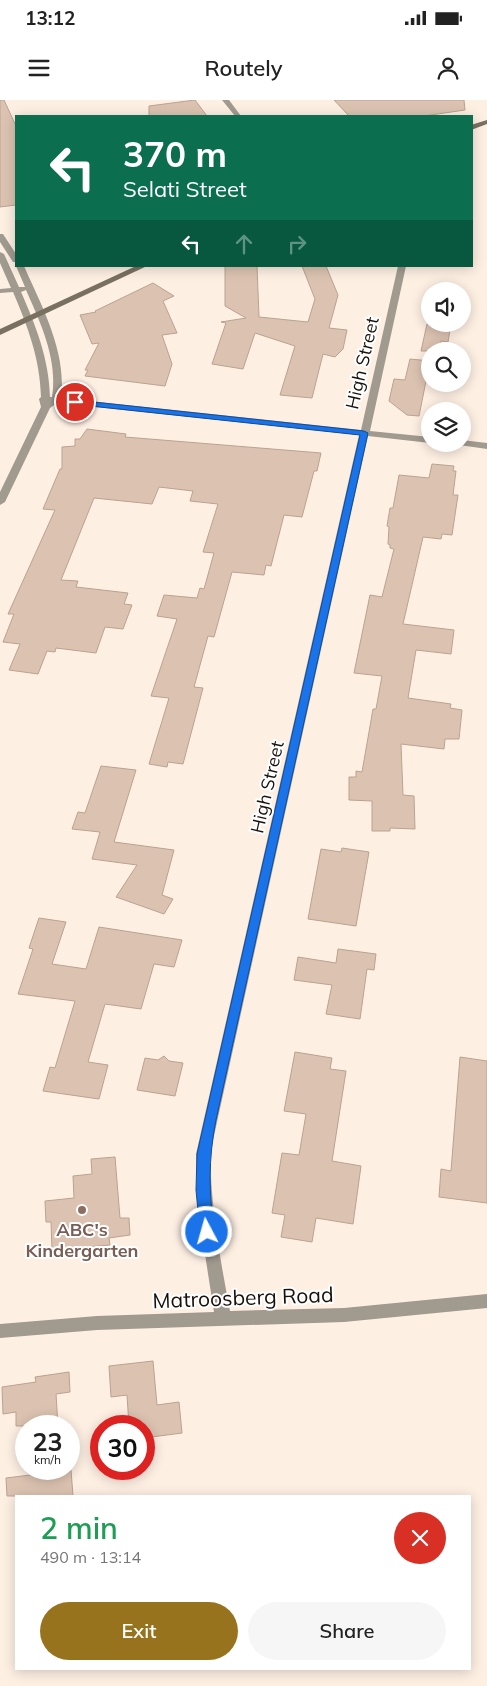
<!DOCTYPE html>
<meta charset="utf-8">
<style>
body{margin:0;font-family:Mulish,sans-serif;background:#f6f6f6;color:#222;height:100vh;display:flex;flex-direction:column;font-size:19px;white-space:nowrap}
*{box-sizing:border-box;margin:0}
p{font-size:16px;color:#767676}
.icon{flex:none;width:28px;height:28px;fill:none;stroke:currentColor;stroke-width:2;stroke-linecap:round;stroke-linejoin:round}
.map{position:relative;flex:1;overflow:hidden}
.details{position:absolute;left:15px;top:1395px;width:456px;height:175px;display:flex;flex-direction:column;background:#fff;border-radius:0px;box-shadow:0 2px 12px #0003}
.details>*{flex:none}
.banner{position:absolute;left:15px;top:15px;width:458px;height:152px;border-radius:0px;box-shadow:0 2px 12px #0003;background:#0b6e4f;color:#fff;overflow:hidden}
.tools{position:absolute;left:421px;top:182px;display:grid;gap:10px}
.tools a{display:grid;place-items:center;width:50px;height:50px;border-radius:50%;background:#fff;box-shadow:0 2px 12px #0003;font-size:25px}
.speed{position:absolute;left:15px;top:1315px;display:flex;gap:10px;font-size:25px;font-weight:700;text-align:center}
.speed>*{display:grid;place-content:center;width:65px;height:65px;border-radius:50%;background:#fff;box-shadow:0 2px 12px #0003;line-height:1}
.speed small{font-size:12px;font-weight:400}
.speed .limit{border:8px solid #d22;background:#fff;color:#111}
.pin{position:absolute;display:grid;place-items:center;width:42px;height:42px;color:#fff;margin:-21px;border:2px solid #fff;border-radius:50%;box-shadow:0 1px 5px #0007}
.me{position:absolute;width:55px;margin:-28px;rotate:354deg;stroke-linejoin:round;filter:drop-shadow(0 0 4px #0008)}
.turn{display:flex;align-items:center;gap:18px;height:105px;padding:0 25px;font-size:22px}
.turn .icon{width:65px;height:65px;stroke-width:2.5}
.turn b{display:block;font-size:35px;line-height:42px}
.lanes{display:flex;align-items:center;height:48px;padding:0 25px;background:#0003;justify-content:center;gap:25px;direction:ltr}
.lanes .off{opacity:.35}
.round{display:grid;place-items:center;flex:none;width:52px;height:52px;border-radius:26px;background:#f6f6f6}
.summary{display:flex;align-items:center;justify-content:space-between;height:85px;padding:0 25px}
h1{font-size:30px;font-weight:600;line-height:38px;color:#1e9e55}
.cta{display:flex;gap:10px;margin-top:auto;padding:10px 25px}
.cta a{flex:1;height:58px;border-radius:30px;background:#96731c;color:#fff;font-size:20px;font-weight:600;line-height:58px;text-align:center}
.cta a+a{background:#f6f6f6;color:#222}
.status{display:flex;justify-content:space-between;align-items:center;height:35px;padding:0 25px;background:#fff;direction:ltr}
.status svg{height:14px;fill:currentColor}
header{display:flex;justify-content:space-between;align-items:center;height:65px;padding:0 25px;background:#fff;font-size:22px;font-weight:600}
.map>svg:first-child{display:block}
.building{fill:#dcc3b1;stroke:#baa291}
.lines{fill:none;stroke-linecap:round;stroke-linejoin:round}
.street{fill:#a09a8f;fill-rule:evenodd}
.secondary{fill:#797061;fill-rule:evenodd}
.route{fill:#1a73e8;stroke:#114b97}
.education-dot{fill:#8d6e63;stroke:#fff;stroke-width:2}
.labels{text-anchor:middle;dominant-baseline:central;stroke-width:4;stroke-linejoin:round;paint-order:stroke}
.street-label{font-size:18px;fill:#18100a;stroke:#fff}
.education-label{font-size:18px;font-weight:bold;fill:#785e54;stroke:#fff}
.near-street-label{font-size:21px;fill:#18100a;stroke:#fff}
</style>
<div class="status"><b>13:12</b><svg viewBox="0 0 49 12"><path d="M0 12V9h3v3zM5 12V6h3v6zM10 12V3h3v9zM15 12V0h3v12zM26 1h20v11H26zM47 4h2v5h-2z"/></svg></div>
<header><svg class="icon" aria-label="menu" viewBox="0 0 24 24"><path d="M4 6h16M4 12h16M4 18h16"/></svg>Routely<svg class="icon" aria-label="person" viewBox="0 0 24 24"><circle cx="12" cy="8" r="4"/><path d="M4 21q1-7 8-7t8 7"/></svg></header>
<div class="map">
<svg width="487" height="1586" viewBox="0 0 487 1586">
<rect width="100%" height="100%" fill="#feefe3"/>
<!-- building -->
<g class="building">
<path d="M0,0h4l12,26v79l-16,2z"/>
<path d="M195,0l12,16h-58v-10z"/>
<path d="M334,0h130l1,10 -41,6h-75z"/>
<path d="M225,166h32l2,51 49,5 7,-23 -13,-33h24l12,29 -9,33 18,2 -4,19 -8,8 -12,-3 -11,44 -32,-3 15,-49 -40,-13 -12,36 -31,-5 14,-41 -5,-1 25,-4 -21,-12z"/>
<path d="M153,183l21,13 -11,5 14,32 -15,2 10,29 -7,22 -80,-10 3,-6h-3l14,-27 -7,1 -12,-29 16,-3 -1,-1z"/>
<path d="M427,224h24l-3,18 -7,-1 -2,10h-18z"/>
<path d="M410,259l20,2 -11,55 -12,-1 -18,-14 5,-22 11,1z"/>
<path d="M87,329l39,5 -1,3 196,16 -4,18h-3l-12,46 -18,-2 -13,51 -5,-1 -2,10 -32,-3 -18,65 -6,-1 -14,51 9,1 -20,76 -15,-2 -1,5 -18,-3 20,-66 -18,-2 26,-77 -20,-3 7,-21 33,3 3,-10 4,1 10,-36 -11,-1 15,-48 -28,-3 3,-10 -34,-4 -7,17 -58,-6 -33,82 17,1 -2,6 52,6 -4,11 8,1 -9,24 -18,-2 -9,26 -40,-5 -1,4 -8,-1 -9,23 -29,-4 11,-26 -17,-2 11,-28h-6l47,-104 -12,-1 17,-40h2v-22l13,-1v-7h5z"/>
<path d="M432,364l22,2 -1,5h3l-3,24h5l-6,40 -10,-1 -1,5 -18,-2 -20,87 51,6 -3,24 -35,-4 -8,48 43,6 -1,4 12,2 -3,29h-14l-1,10 -43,-5 2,51 11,1 1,33 -25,-1v3h-18v-30l-23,-1v-23h7v-6l6,1 11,-63h3l6,-33 -28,-3 16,-78 12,2 12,-48 -4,-1v-3l-2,-1 1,-17 -2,-1 3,-18h3l6,-33 30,3z"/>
<path d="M101,666l35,4 -22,72 60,8 -12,45 11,4 -9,15 -48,-17 21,-32 -45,-6 8,-27 -28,-3 6,-17 7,1z"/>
<path d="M342,748l27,4 -13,74 -48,-7 13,-70 20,3z"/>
<path d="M39,818l27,4 -14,42 34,5 13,-42 83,13 -8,27 -20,-3 -13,45 -36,-5 -17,58 20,3 -9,34 -56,-8 7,-24 5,1 20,-67 -57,-7 15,-45 -4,-1z"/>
<path d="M338,849l38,5 -2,16 -7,-1 -7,50 -34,-5 6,-29 -38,-5 4,-23 38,6z"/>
<path d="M295,952l37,6 -2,11 16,2 -14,90 29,5 -8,58 -37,-6 -4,24 -31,-5 4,-22 -13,-2 10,-60 17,2 7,-41 -22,-3z"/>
<path d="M164,956l5,5 14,2 -8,33 -38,-6 8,-32 13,2z"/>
<path d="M460,957l27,4v142l-48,-6 2,-28 10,2z"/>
<path d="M115,1057l5,61h9l1,17 -21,3 1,7 -58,5 -1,-28h-5l-1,-21 29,-3 -1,-22 19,-2 -1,-15z"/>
<path d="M153,1261l4,44 22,-3 3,31 -38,5v-12h-15l-2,-31 -16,2 -2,-31z"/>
<path d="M69,1272l1,20 -14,2 2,32h-42v-14l-13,2 -1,-27 34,-5 -1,-5z"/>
<path d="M71,1370l2,26h-66l-1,-18z"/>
</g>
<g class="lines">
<!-- street -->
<g class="street">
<path d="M222,0h7l12,16h-6z"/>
<path d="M0,134h3l13,20v8h-3l-13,-20z"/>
<path d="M0,152l4,2 15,33h6l-9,-21h8c18,41 43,86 37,132l300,32 37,-164h8l-36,165 60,6v6l-62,-7 -158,718c1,53 10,105 20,157l114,-3 143,-14v14l-143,14 -247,8 -97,8v-14l97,-8 117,-4 -15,-96 -3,-62 163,-719 -302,-32 -7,5 -45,94 -5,3v-13l41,-85 -2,-8 2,-2c-1,-38 -13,-70 -28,-105l-13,1v-4l11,-1 -11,-25zM26,190c15,34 32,70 26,107h-2c-1,-38 -14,-71 -29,-105z"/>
<path d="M462,340l25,3v6l-28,-4 3,-1z"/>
</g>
<!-- secondary -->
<g class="secondary">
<path d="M487,20v4l-16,6v-5z"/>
<path d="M136,166h11l-147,69v-6z"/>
</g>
</g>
<!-- route -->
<path class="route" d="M75,300l289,31 4,2 -152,687c-8,41 -7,71 -2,112l-2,4 -5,2 -5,-2 -2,-4 -4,-42 1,-36 163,-719 -288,-31 -1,-2z"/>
<!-- markers -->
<circle class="education-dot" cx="82" cy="1110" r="5"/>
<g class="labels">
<!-- street labels -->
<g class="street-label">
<text transform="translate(362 263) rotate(-77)">High Street</text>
<text transform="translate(267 687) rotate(-77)">High Street</text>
</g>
<!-- education labels -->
<g class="education-label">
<text x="82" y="1129">ABC's<tspan x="82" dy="21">Kindergarten</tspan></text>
</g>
<!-- near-street labels -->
<g class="near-street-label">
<text transform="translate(243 1197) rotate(-2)">Matroosberg Road</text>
</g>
</g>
</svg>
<div class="tools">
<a><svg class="icon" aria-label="sound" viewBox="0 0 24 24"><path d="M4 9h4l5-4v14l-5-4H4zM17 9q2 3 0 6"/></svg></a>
<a><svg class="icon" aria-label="search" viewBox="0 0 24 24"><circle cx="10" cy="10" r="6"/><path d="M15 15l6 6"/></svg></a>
<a><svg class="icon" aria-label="layers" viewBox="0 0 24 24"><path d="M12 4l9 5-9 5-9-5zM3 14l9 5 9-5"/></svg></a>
</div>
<div class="speed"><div>23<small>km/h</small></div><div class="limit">30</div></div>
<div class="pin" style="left:75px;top:302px;background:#d93025"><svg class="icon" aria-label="arrive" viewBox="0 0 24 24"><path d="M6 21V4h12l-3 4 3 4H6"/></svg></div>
<svg class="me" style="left:207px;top:1132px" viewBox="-20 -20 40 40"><circle r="17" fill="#1a73e8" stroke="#fff" stroke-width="3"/><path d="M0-11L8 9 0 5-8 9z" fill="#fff"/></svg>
<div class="banner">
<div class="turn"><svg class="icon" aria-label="left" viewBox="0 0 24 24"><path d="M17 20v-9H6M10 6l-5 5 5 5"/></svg><div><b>370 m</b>Selati Street</div></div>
<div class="lanes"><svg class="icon" aria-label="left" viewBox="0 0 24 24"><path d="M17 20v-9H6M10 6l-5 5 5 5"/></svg><svg class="icon off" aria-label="ahead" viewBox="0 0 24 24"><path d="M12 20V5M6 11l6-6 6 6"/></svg><svg class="icon off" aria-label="right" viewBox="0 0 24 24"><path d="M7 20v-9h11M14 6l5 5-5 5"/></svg></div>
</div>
<section class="details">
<div class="summary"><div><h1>2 min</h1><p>490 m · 13:14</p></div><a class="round" style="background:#d93025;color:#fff"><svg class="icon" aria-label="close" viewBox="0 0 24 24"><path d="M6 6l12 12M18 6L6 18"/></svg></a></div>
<div class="cta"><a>Exit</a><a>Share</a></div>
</section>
</div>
